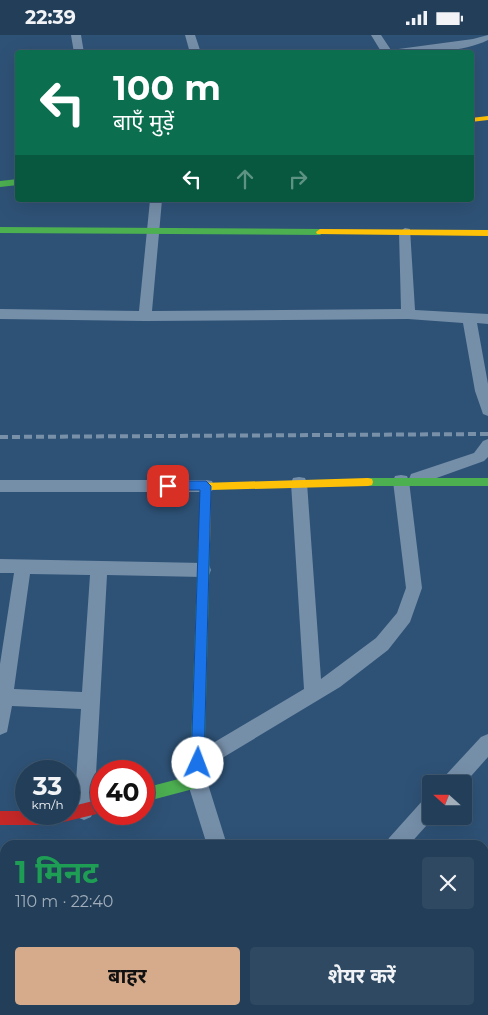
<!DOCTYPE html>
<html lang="hi">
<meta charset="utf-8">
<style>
body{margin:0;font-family:Montserrat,"Noto Sans Devanagari",sans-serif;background:#2e4961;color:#f1f3f6;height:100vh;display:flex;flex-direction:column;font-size:19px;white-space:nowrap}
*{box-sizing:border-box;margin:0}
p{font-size:16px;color:#a2aeba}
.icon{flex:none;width:28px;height:28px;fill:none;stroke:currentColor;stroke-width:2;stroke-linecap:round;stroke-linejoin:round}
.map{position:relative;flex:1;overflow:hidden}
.details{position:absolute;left:0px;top:805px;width:489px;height:175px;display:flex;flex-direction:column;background:#223e58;border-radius:15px 15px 0 0;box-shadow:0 5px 20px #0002,0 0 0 1px #3f576e}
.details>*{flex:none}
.banner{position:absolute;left:15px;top:15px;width:459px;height:152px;border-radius:5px;box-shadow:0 5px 20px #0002,0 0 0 1px #3f576e;background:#0b6e4f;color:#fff;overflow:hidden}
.needle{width:32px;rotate:291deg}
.tools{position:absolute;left:422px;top:740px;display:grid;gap:10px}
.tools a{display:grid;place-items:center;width:50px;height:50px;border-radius:5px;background:#223e58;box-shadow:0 5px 20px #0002,0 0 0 1px #3f576e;font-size:25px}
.speed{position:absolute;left:15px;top:725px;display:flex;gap:10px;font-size:25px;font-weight:700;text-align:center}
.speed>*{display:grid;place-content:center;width:65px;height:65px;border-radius:50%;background:#223e58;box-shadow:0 5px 20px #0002,0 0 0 1px #3f576e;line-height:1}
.speed small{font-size:12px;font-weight:400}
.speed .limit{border:8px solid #d22;background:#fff;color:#111}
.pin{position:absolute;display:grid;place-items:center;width:42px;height:42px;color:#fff;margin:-21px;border-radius:10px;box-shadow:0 2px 8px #0006}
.me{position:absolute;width:55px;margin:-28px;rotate:2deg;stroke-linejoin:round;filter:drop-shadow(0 0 4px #0008)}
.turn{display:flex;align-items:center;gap:18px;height:105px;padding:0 15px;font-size:22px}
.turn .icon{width:65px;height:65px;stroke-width:2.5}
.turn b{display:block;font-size:35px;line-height:42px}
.lanes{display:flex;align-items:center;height:48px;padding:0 15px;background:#0003;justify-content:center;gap:25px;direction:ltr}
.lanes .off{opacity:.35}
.round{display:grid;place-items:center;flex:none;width:52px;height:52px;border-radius:5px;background:#2e4961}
.head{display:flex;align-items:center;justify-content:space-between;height:85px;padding:0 15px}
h1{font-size:30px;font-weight:700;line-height:38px;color:#1e9e55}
.button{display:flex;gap:10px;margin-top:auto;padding:10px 15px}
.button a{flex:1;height:58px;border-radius:5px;background:#d6ab8b;color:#111;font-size:20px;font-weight:700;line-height:58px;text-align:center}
.button a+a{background:#2e4961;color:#f1f3f6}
.status{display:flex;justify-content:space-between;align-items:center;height:35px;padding:0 25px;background:#223e58;direction:ltr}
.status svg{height:14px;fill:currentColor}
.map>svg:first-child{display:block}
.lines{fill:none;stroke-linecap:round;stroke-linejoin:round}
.street{fill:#768fa9;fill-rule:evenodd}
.fast{fill:#4caf50;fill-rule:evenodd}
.slow{fill:#ffc107;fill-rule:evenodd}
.jam{fill:#c62828;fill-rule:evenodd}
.rail{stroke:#7990a9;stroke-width:4;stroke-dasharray:8 4;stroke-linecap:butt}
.route{fill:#1a73e8;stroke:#114b97}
</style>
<div class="status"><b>22:39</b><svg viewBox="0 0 49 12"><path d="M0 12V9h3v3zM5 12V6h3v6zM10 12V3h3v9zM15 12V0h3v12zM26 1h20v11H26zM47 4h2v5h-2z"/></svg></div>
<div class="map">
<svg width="488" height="980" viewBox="0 0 488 980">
<rect width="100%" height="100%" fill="#2e5276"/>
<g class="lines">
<!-- street -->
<g class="street">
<path d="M71,0h10l3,18h-10z"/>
<path d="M185,0h10l6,18h-11z"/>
<path d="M371,0h10l10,15 82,-11 15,-4v5c-28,14 -75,13 -106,13z"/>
<path d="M150,165h12l-10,111 249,-2 -2,-77 6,-4 5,1 5,81 73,4v10l-11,-1 11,61v32l-5,-2 -8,-23 -12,-68 -55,-4 -263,2 -145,-2v-10l139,2z"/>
<path d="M488,404v18l-4,4 -67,24 -6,-1 -2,-5 2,-5 63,-21 9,-12z"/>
<path d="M401,440l6,1 2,5 13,107 -12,34 -22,28 -48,37 -141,85 5,2 3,7 20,64h-20l-20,-64 3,-7 6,-2 -5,-2 -3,-7 3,-7 113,-67 -13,-206 2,-5 6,-1 6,1 2,5 14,196 55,-41 21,-25 9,-25 -13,-107 2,-5z"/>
<path d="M0,445h206l6,1 2,5 -2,5 -6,1h-206z"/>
<path d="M0,524l203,4 6,2 2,5 -2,5 -6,2 -96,-2 -13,235 -3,7 -7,3 -7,-3 -3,-7 7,-101 -69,-3 -5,26 -7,3v-71l14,-91h-14zM30,539l60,1 -8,117 -68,-3z"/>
<path d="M488,699v23l-24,27h-23l3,-7 37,-40z"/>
<path d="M431,761v20h4l-26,29h-23l3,-7 35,-39z"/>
<rect x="0" y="850" width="5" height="20"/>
<path d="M488,890v26l-4,2v-26z"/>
<path d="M484,938l4,2v25l-4,-2z"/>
<path d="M0,950h5v25h16l-2,5h-19z"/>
<path d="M165,975h24l-2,5h-24z"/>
<path d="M301,975h23l2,5h-23z"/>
</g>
<!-- fast -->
<g class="fast">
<path d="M18,144v6l-18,2v-6z"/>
<path d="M0,192l320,2 4,3 -4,3 -320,-2z"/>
<path d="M368,443h120v8h-120l-4,-1 -1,-3 1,-3z"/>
<path d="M204,504l4,2 2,3 -6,237 -2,5 -5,2 -53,14v-14l46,-12 8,-232 2,-3z"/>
</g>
<!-- slow -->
<g class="slow">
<path d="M488,81v4l-17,2v-4z"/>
<path d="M320,194l168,1v6l-171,-2 -1,-2z"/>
<path d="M368,443l4,1 1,3 -1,3 -4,1 -157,4 -1,54 -2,3 -4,2 -4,-2 -2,-3 4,-61z"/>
</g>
<!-- jam -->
<path class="jam" d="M101,764v14l-50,12h-51v-14h26v3h43v-7z"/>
<!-- rail -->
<path class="rail" d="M0,402l488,-3"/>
</g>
<!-- route -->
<path class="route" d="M168,446h38l5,5 -7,277 -2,5 -4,2 -5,-2 -2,-5 9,-273h-32l-5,-4z"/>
</svg>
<div class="tools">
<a><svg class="needle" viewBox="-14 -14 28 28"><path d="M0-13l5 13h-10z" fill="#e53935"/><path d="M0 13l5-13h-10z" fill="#a2aeba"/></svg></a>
</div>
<div class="speed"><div>33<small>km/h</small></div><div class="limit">40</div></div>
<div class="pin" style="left:168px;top:451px;background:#d93025"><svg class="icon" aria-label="arrive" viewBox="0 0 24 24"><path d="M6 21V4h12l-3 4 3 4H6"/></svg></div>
<svg class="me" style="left:198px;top:728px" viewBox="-20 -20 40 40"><circle r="19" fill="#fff"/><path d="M0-13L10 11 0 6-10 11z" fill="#1a73e8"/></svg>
<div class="banner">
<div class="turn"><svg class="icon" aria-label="left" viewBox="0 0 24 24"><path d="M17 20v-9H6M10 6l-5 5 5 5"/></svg><div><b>100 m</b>बाएँ मुड़ें</div></div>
<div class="lanes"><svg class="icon" aria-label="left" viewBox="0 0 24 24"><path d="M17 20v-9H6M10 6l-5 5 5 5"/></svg><svg class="icon off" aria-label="ahead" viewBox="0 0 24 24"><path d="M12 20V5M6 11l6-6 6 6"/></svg><svg class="icon off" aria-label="right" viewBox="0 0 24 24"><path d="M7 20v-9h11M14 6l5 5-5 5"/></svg></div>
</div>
<section class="details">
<div class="head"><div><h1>1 मिनट</h1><p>110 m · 22:40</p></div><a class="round"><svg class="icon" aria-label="close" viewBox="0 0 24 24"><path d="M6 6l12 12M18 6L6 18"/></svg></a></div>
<div class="button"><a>बाहर</a><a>शेयर करें</a></div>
</section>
</div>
